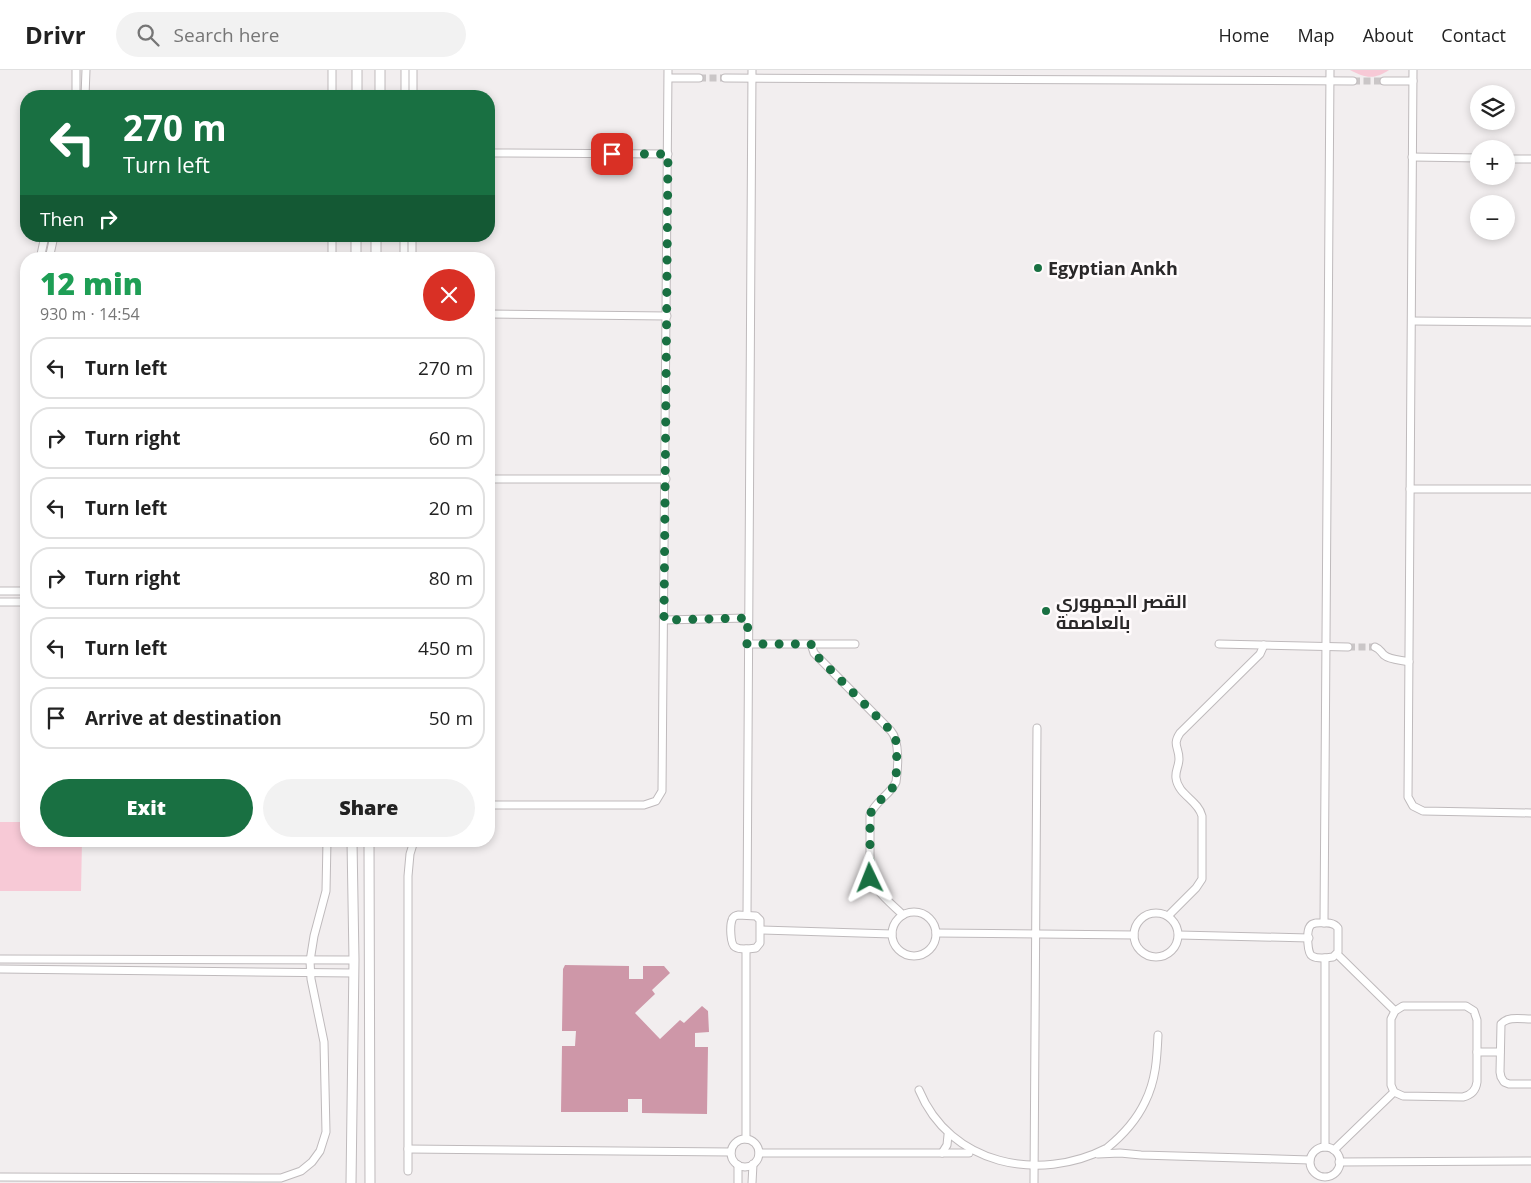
<!DOCTYPE html>
<meta charset="utf-8">
<style>
body{margin:0;font-family:"Open Sans",Cairo,sans-serif;background:#f2f2f2;color:#222;height:100vh;display:flex;flex-direction:column;font-size:19px;white-space:nowrap}
*{box-sizing:border-box;margin:0}
p{font-size:16px;color:#767676}
.icon{flex:none;width:28px;height:28px;fill:none;stroke:currentColor;stroke-width:2;stroke-linecap:round;stroke-linejoin:round}
.map{position:relative;flex:1;overflow:hidden}
.drawer{position:absolute;left:20px;top:182px;width:475px;height:595px;display:flex;flex-direction:column;background:#fff;border-radius:20px;box-shadow:0 2px 8px #0003}
.drawer>*{flex:none}
.hud{position:absolute;left:20px;top:20px;width:475px;height:152px;border-radius:20px;box-shadow:0 2px 8px #0003;background:#197042;color:#fff;overflow:hidden}
.fabs{position:absolute;left:1470px;top:15px;display:grid;gap:10px}
.fabs a{display:grid;place-items:center;width:45px;height:45px;border-radius:50%;background:#fff;box-shadow:0 2px 8px #0003;font-size:25px}
.pin{position:absolute;display:grid;place-items:center;width:42px;height:42px;color:#fff;margin:-21px;border-radius:10px;box-shadow:0 2px 8px #0006}
.me{position:absolute;width:55px;margin:-28px;rotate:358deg;stroke-linejoin:round;filter:drop-shadow(0 0 4px #0008)}
.turn{display:flex;align-items:center;gap:18px;height:105px;padding:0 20px;font-size:22px}
.turn .icon{width:65px;height:65px;stroke-width:2.5}
.turn b{display:block;font-size:35px;line-height:42px}
.then{display:flex;align-items:center;height:48px;padding:0 20px;background:#0003;gap:10px;font-size:19px}
.round{display:grid;place-items:center;flex:none;width:52px;height:52px;border-radius:26px;background:#f2f2f2}
.head{display:flex;align-items:center;justify-content:space-between;height:85px;padding:0 20px}
h1{font-size:30px;font-weight:800;line-height:38px;color:#1e9e55}
.button{display:flex;gap:10px;margin-top:auto;padding:10px 20px}
.button a{flex:1;height:58px;border-radius:30px;background:#197042;color:#fff;font-size:20px;font-weight:800;line-height:58px;text-align:center}
.button a+a{background:#f2f2f2;color:#222}
ul{padding:0;list-style:none}
li{display:flex;align-items:center;gap:15px;height:62px;margin:0 10px 8px;padding:0 10px;border:2px solid #e0e0e0;border-radius:20px}
li div{flex:1}
li b{display:block;font-size:19px}
li em{font-style:normal}
header{display:flex;align-items:center;gap:30px;box-sizing:border-box;height:70px;padding:0 25px;background:#fff;border-bottom:1px solid #e0e0e0}
header strong{font-size:24px}
nav{display:flex;gap:28px;margin-inline-start:auto;font-size:18px}
.search{width:350px;height:45px;background:#f2f2f2;display:flex;align-items:center;gap:12px;box-sizing:border-box;padding:0 18px;border-radius:28px;color:#767676;font-size:19px}
.map>svg:first-child{display:block}
.green{fill:#f7c9d6}
.water{fill:#ce97a8}
.lines{fill:none;stroke-linecap:round;stroke-linejoin:round}
.minor-tunnel{stroke:#cac6c7;stroke-width:7;stroke-dasharray:7 3.5;stroke-linecap:butt}
.minor-casing{stroke:#bfbabc;stroke-width:9}
.tertiary-casing{stroke:#bfbabc;stroke-width:11}
.minor{stroke:#fff;stroke-width:7}
.tertiary{stroke:#fff;stroke-width:9}
.route{stroke:#197042;stroke-width:9;stroke-dasharray:0 16.2}
.poi-dot{fill:#197042;stroke:#fffbfc;stroke-width:2}
.labels{text-anchor:middle;dominant-baseline:central;stroke-width:5;stroke-linejoin:round;paint-order:stroke}
.poi-label{font-size:18px;font-weight:bold;fill:#2a2829;stroke:#fffbfc;text-anchor:start}
</style>
<header>
<strong>Drivr</strong>
<div class="search"><svg class="icon" aria-label="search" viewBox="0 0 24 24"><circle cx="10" cy="10" r="6"/><path d="M15 15l6 6"/></svg>Search here</div>
<nav><a>Home</a><a>Map</a><a>About</a><a>Contact</a></nav>
</header>
<div class="map">
<svg width="1531" height="1113" viewBox="0 0 1531 1113">
<rect width="100%" height="100%" fill="#f2eeef"/>
<!-- green -->
<g class="green">
<path d="M1350,0h39c-15,10 -24,8 -39,0z"/>
<path d="M0,752h26v19h56l-1,50h-81z"/>
</g>
<!-- water -->
<path class="water" d="M565,895l64,1v13h14v-13h21l6,7 -18,17 3,4 -20,19 25,26 20,-19 4,3 18,-17 6,5 1,21 -14,1v14h13l-1,67 -65,-1v-14h-14v13h-67l1,-66h13l1,-15h-14l1,-62z"/>
<g class="lines">
<!-- minor-tunnel -->
<g class="minor-tunnel">
<path d="M699,8h26"/>
<path d="M1353,11h31"/>
<path d="M1348,577h27"/>
</g>
<defs>
<g id="minor">
<path d="M1413,0l-5,727 5,9 10,5 108,2"/>
<path d="M669,8h30"/>
<path d="M725,8l628,3"/>
<path d="M1384,11h29"/>
<path d="M76,26v-26"/>
<path d="M85,26l1,-26"/>
<path d="M332,26v-26"/>
<path d="M405,26v-26"/>
<path d="M413,26v-26"/>
<path d="M489,83l179,1"/>
<path d="M1412,87l67,1"/>
<path d="M1506,89h25"/>
<path d="M40,189l5,-23"/>
<path d="M49,189l5,-23"/>
<path d="M332,189v-23"/>
<path d="M404,189v-23"/>
<path d="M412,189v-23"/>
<path d="M489,244l178,2"/>
<path d="M1412,251l119,1"/>
<path d="M489,409h177"/>
<path d="M1410,419h121"/>
<path d="M0,521h26"/>
<path d="M0,532h26"/>
<path d="M664,550l83,-2"/>
<path d="M747,574h108"/>
<path d="M811,574l3,9 77,78c9,10 7,38 5,51 -6,13 -21,19 -26,33v56c1,18 21,32 33,44"/>
<path d="M1219,574l129,3"/>
<path d="M1375,577c5,2 5,4 9,8 6,5 17,5 25,7"/>
<path d="M489,735h155l12,-4 6,-10 6,-721"/>
<circle cx="914" cy="864" r="22"/>
<circle cx="1156" cy="865" r="22"/>
<path d="M738,845l18,1 4,4v23l-4,5c-6,1 -16,2 -21,-1 -5,-3 -5,-22 -3,-27 1,-4 3,-4 6,-5z"/>
<path d="M747,845l5,-845"/>
<path d="M1168,846l28,-28 6,-9v-63c-4,-16 -24,-21 -26,-38 -1,-7 3,-12 3,-19 0,-12 -7,-14 1,-26l80,-79 4,-9"/>
<path d="M1316,853c7,0 17,-2 22,5v24l-5,5c-6,1 -16,2 -21,-1 -5,-3 -5,-23 -3,-28 2,-4 3,-4 7,-5z"/>
<path d="M1324,853l6,-853"/>
<path d="M761,860l131,4"/>
<path d="M936,863l198,2"/>
<path d="M1179,865l130,3"/>
<path d="M746,879v190"/>
<path d="M1337,884l58,57"/>
<path d="M0,889l354,1"/>
<path d="M0,899l353,4"/>
<path d="M1403,936h63l8,5 3,9v62c-1,8 -5,13 -14,15l-60,-1 -9,-4 -3,-7v-66l4,-8z"/>
<path d="M1531,949c-10,0 -23,-3 -30,5l-1,48 1,5 3,5 5,2h22"/>
<path d="M1477,982h23"/>
<path d="M919,1020c31,75 120,93 188,58 16,-13 29,-27 38,-46 11,-22 12,-44 13,-67"/>
<circle cx="745" cy="1083" r="14"/>
<path d="M1325,1077v-189"/>
<circle cx="1325" cy="1092" r="15"/>
<path d="M408,1079l323,3"/>
<path d="M1334,1080l60,-58"/>
<path d="M759,1083h210"/>
<path d="M942,1083l5,-8 1,-10"/>
<path d="M1098,1084l22,-1 21,2 169,5"/>
<path d="M1339,1092l192,-1"/>
<path d="M408,1101v-295l2,-22 4,-13"/>
<path d="M0,1107l281,1 20,-7 11,-9 8,-11 6,-19 -2,-90 -13,-63 -1,-18 4,-25 12,-45 1,-50"/>
<path d="M738,1113v-18"/>
<path d="M752,1113l1,-19"/>
<path d="M1034,1113l3,-455"/>
</g>
<g id="tertiary">
<path d="M357,26v-26"/>
<path d="M380,26v-26"/>
<path d="M356,189v-23"/>
<path d="M376,189v-23"/>
<path d="M369,771l1,342"/>
<path d="M351,1113l3,-223 -2,-119"/>
</g>
</defs>
<!-- minor casing -->
<use href="#minor" class="minor-casing"/>
<!-- tertiary casing -->
<use href="#tertiary" class="tertiary-casing"/>
<!-- minor -->
<use href="#minor" class="minor"/>
<!-- tertiary -->
<use href="#tertiary" class="tertiary"/>
</g>
<g class="lines">
<!-- route -->
<path class="route" d="M612,84h56l-4,466 84,-2 -1,26h64l3,9 80,81 3,11 -1,37c-6,13 -21,19 -26,33v63"/>
</g>
<!-- markers -->
<g class="poi-dot">
<circle cx="1038" cy="198" r="5"/>
<circle cx="1046" cy="541" r="5"/>
</g>
<g class="labels">
<!-- poi labels -->
<g class="poi-label">
<text x="1048" y="198">Egyptian Ankh</text>
<text x="1056" y="531">القصر الجمهوري<tspan x="1056" dy="21">بالعاصمة</tspan></text>
</g>
</g>
</svg>
<div class="fabs">
<a><svg class="icon" aria-label="layers" viewBox="0 0 24 24"><path d="M12 4l9 5-9 5-9-5zM3 14l9 5 9-5"/></svg></a>
<a>+</a>
<a>−</a>
</div>
<div class="pin" style="left:612px;top:84px;background:#d93025"><svg class="icon" aria-label="arrive" viewBox="0 0 24 24"><path d="M6 21V4h12l-3 4 3 4H6"/></svg></div>
<svg class="me" style="left:870px;top:808px" viewBox="-20 -20 40 40"><path d="M0-17L14 15 0 8-14 15z" fill="#197042" stroke="#fff" stroke-width="4"/></svg>
<div class="hud">
<div class="turn"><svg class="icon" aria-label="left" viewBox="0 0 24 24"><path d="M17 20v-9H6M10 6l-5 5 5 5"/></svg><div><b>270 m</b>Turn left</div></div>
<div class="then">Then<svg class="icon" aria-label="right" viewBox="0 0 24 24"><path d="M7 20v-9h11M14 6l5 5-5 5"/></svg></div>
</div>
<section class="drawer">
<div class="head"><div><h1>12 min</h1><p>930 m · 14:54</p></div><a class="round" style="background:#d93025;color:#fff"><svg class="icon" aria-label="close" viewBox="0 0 24 24"><path d="M6 6l12 12M18 6L6 18"/></svg></a></div>
<ul>
<li><svg class="icon" aria-label="left" viewBox="0 0 24 24"><path d="M17 20v-9H6M10 6l-5 5 5 5"/></svg><div><b>Turn left</b></div><em>270 m</em></li>
<li><svg class="icon" aria-label="right" viewBox="0 0 24 24"><path d="M7 20v-9h11M14 6l5 5-5 5"/></svg><div><b>Turn right</b></div><em>60 m</em></li>
<li><svg class="icon" aria-label="left" viewBox="0 0 24 24"><path d="M17 20v-9H6M10 6l-5 5 5 5"/></svg><div><b>Turn left</b></div><em>20 m</em></li>
<li><svg class="icon" aria-label="right" viewBox="0 0 24 24"><path d="M7 20v-9h11M14 6l5 5-5 5"/></svg><div><b>Turn right</b></div><em>80 m</em></li>
<li><svg class="icon" aria-label="left" viewBox="0 0 24 24"><path d="M17 20v-9H6M10 6l-5 5 5 5"/></svg><div><b>Turn left</b></div><em>450 m</em></li>
<li><svg class="icon" aria-label="arrive" viewBox="0 0 24 24"><path d="M6 21V4h12l-3 4 3 4H6"/></svg><div><b>Arrive at destination</b></div><em>50 m</em></li>
</ul>
<div class="button"><a>Exit</a><a>Share</a></div>
</section>
</div>
